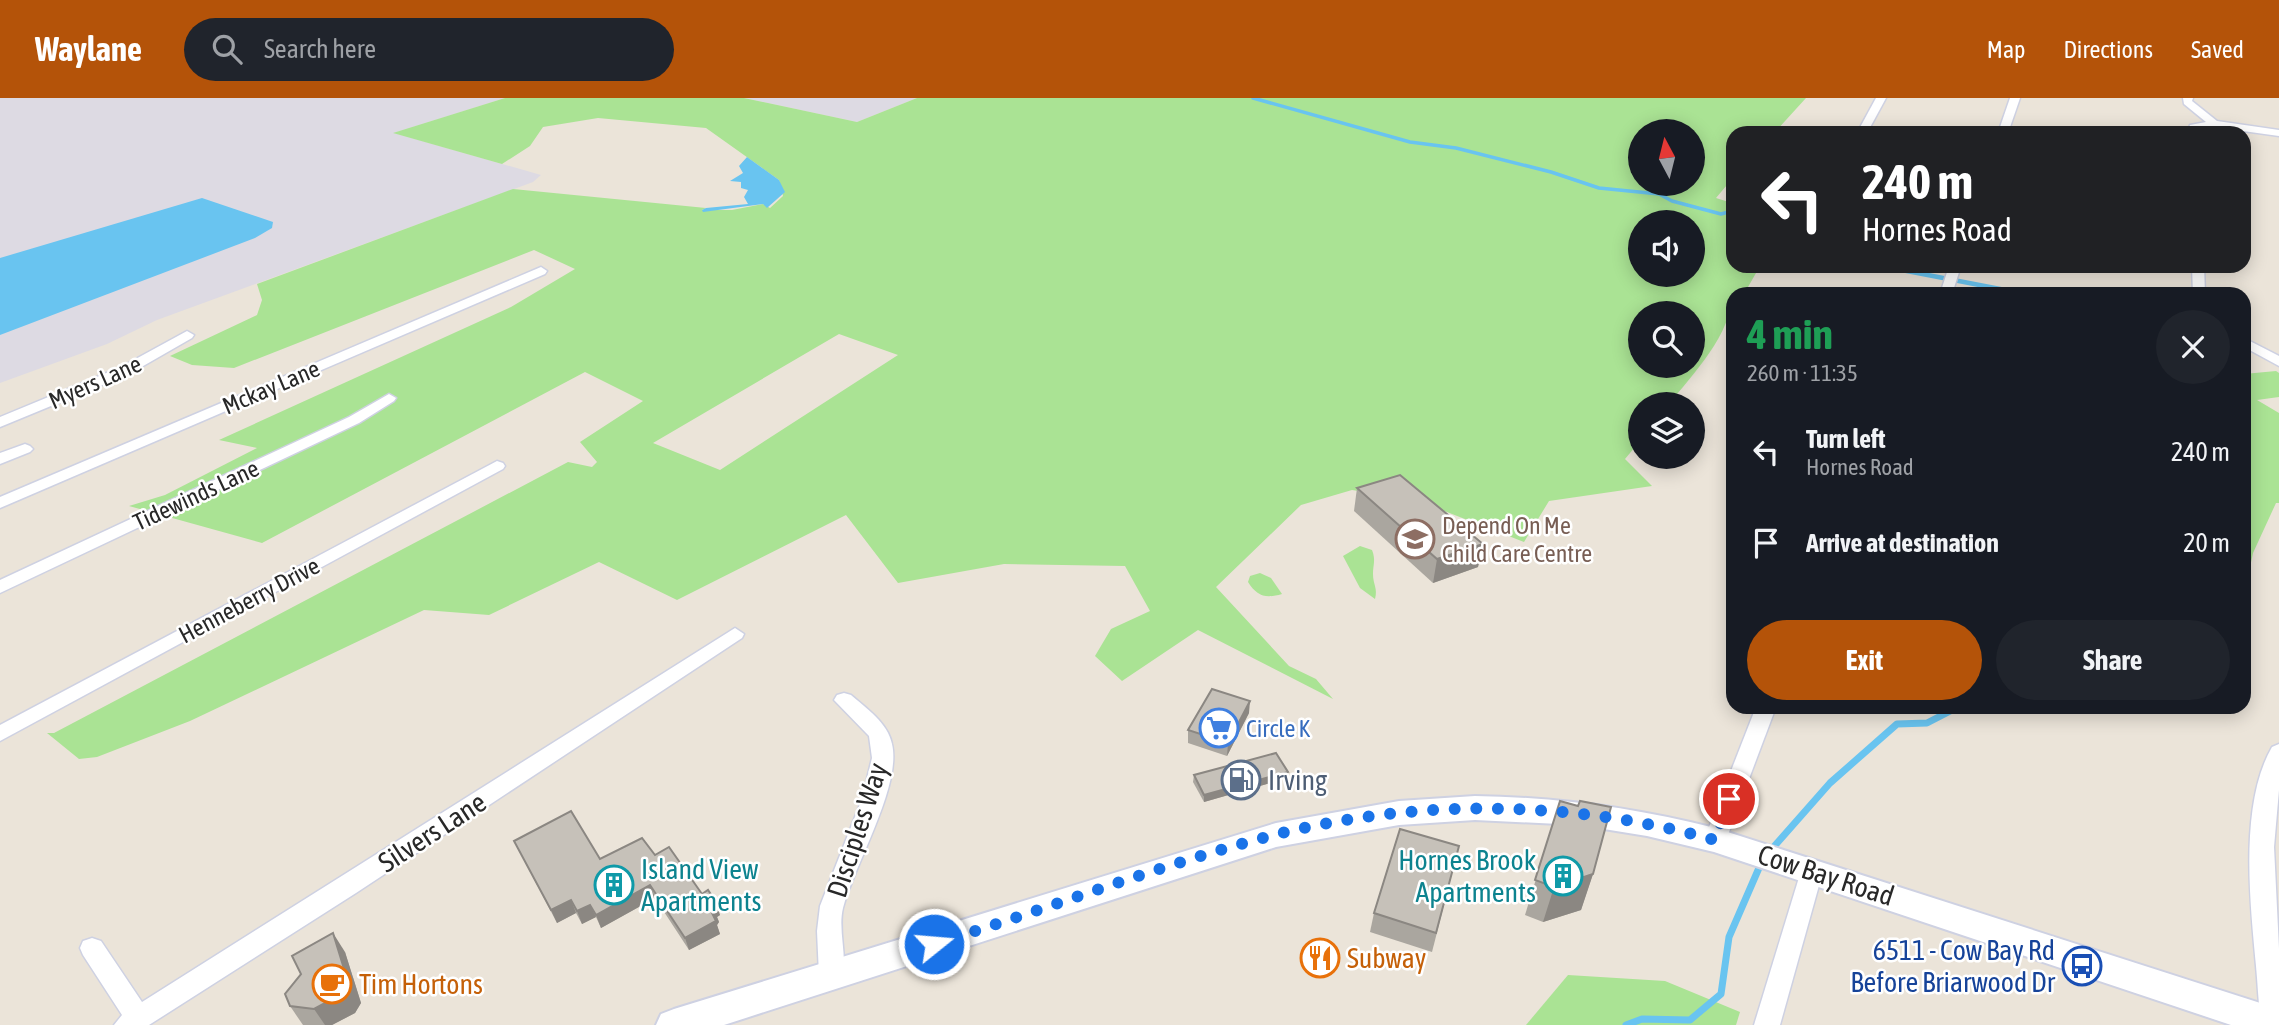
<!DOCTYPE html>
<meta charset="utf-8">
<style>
body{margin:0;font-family:"Asap Condensed",sans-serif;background:#20242c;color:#f1f3f6;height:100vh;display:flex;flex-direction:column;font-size:26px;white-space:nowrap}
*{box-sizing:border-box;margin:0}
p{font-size:23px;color:#9ea1a6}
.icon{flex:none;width:38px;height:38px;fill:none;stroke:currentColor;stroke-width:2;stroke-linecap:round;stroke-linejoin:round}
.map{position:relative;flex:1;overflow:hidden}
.panel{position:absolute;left:1726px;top:189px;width:525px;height:427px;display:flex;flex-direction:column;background:#171b24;border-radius:21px;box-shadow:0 4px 18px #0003}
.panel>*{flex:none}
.hud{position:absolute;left:1726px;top:28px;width:525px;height:147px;border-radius:21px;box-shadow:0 4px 18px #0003;background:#202124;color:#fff;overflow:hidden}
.needle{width:46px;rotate:353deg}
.tools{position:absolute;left:1628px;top:21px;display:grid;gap:14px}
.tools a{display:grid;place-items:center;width:77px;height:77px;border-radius:50%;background:#171b24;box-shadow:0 4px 18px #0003;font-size:35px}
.pin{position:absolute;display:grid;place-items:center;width:60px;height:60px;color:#fff;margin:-30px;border:4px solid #fff;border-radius:50%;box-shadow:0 2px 7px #0007}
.me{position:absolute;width:77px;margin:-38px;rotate:73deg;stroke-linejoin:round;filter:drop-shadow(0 0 5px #0008)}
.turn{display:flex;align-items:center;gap:24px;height:147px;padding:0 21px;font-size:32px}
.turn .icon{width:91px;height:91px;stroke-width:2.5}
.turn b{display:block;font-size:49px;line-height:60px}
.round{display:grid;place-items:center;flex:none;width:74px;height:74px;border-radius:37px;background:#20242c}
.overview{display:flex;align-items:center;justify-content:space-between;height:119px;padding:0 21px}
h1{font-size:42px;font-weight:700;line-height:52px;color:#1e9e55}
.primary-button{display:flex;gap:14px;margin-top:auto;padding:14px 21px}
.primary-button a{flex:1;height:80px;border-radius:42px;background:#b45309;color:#fff;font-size:28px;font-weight:700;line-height:80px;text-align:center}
.primary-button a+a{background:#20242c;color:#f1f3f6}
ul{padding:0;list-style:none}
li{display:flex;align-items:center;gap:21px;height:91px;padding:0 21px}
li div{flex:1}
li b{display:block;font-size:26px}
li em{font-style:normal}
header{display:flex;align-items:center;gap:42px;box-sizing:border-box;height:98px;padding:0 35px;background:#b45309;color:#fff}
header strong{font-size:33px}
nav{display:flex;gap:38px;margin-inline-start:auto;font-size:24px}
.search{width:490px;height:63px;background:#20242c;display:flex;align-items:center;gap:18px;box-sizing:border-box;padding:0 24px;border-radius:38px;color:#9ea1a6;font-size:26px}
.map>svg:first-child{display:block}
.industrial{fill:#dddae3}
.green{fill:#aae394;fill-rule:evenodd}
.water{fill:#69c4f0}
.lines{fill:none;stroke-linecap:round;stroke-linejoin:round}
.stream-far2{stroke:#69c4f0;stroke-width:3.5}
.stream-far1{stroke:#69c4f0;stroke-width:4.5}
.stream{stroke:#69c4f0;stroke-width:7}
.minor-casing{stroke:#ced1e2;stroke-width:3}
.secondary-casing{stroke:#ced1e2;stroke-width:4}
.minor{fill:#fff;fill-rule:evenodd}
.secondary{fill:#fff;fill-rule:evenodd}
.wall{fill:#aaa69f}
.shaded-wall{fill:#8b8782}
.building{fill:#c6c1b9;stroke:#8b8782;stroke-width:2}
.route{stroke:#1a73e8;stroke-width:12;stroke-dasharray:0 21.6}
.labels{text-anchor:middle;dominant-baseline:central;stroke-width:5;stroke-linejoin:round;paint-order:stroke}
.street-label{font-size:24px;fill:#282828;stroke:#fff}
.education-label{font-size:24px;fill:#785e54;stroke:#fff;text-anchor:start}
.shop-label{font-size:24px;fill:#366cbe;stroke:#fff;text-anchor:start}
.near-service-label{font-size:28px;fill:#4e5e75;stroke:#fff;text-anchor:start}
.near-street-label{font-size:28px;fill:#282828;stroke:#fff}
.near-culture-label{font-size:28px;fill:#0d838f;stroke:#fff;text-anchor:end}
.near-transit-label{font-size:28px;fill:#164399;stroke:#fff;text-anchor:end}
.near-food-label{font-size:28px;fill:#c56008;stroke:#fff;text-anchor:start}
</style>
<header>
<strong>Waylane</strong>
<div class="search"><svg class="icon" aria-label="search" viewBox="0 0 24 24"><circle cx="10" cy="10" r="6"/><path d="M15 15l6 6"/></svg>Search here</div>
<nav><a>Map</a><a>Directions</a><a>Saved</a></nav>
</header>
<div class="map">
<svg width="2279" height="927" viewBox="0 0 2279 927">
<rect width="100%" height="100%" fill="#ebe4d9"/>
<!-- industrial -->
<g class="industrial">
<path d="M0,0h505l-111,35 147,42 -8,7 -376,138 -50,24 -107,39z"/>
<path d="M744,0h173l-60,24z"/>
</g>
<!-- green -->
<g class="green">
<path d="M505,0h239l113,24 60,-24h889l-32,35h-42v46l-16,19 16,5v63h28l-16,28h-12c0,40 -39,80 -63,110h-29v37l-15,18 27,27 -103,15 -25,41 -108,-42 -64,-10 -51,15 -85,82 73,79 27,13 17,20 -135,-69 -76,51 -27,-25 16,-27 39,-18 -25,-45 -121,-2 -106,19 -52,-68 -169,85 -78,-38 -110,53 -65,-5 -234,111 -93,36 -18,2 -32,-26h7l514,-271 24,5 5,-5 -17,-20 63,-41 -58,-29 -323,171 -133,-37 36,-11 92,-47 -38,-8 292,-133 64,-38 -41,-19 -300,118 -42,-3 -22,-9 87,-41 5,-15 -5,-16 256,-95 193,19 -4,2h30l31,-6 7,4 13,-12 -4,-16 -73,-52 -108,-10 -55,9 -13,19 -28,18 -109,-31zM1640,33h52v53h-52zM1640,124h52v53h-52zM1640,215h52v53h-52zM839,236l59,21 -178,115 -67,-27z"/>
<path d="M2276,273l3,2v24l-22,3 22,13v90h-3l-23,50 -4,19 -5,-2v-196z"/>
<path d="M1360,448l12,4c4,10 1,15 1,24 0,11 5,14 2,25l-15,-11 -17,-32z"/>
<path d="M1260,475l11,5 11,16c-17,5 -25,2 -34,-12l2,-6z"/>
<path d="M1568,877l97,6 75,31 -4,13h-210z"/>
</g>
<!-- water -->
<g class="water">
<path d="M747,59l32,23 6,12 -18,16 -4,-4 -60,8 -1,-2 4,-2 42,-4 -4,-7 4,-7 -7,-2v-6l-11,-1 13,-8 -4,-7z"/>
<path d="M202,100l71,24 -1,6 -17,10 -255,97v-77z"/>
</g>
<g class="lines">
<!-- stream-far2 -->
<path class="stream-far2" d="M1253,0l157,44 46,6 95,24 48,16 60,6 13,7 49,13 11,-3"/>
<!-- stream-far1 -->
<path class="stream-far1" d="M1881,168l145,28"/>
<!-- stream -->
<g class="stream">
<path d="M1770,753l60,-68 67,-59 30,-1 31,-16"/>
<path d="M1626,927l16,-6 48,1 31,-26 8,-57 33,-76"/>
</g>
<defs>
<g id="minor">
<path d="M1876,0h10l-19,35h-10z"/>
<path d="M2010,0h10l-12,35h-10z"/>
<path d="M2183,0h10l-1,3 25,20 62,9v6l-65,-9 -27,6 3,-8 16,-3 -22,-18z"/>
<path d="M1949,168h12l-9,28h-12z"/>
<path d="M2192,168h12l1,28h-12z"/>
<path d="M541,169l6,4 -2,3 -545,234v-11z"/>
<path d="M187,233l7,4 -2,3 -61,35 -131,54v-10l121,-50z"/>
<path d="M2244,240l35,18v10l-35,-19z"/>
<path d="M389,296l7,4 -2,3 -35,22 -359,170v-13l349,-163z"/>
<path d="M25,346l5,2 3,3 -3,3 -30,12v-11z"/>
<path d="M497,363l6,2 2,3 -2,3 -503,272v-16z"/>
<path d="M735,530l9,6 -2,4 -386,255 -207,132h-35l8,-10 -39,-60 -3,-7 3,-7 9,-3 9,3 41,61z"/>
<path d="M844,595l7,2c15,13 37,28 41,49 10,42 -38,121 -49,164 -6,24 7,54 -3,75l-9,3 -9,-3 -3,-8 -2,-44 3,-25 42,-107 10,-41 -3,-22 -35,-36 3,-5z"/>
<path d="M1756,609h20l-50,133 -3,6 -8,3 -8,-3 -3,-6z"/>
<path d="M2279,646v46l-5,57 5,102v76h-17c-4,-19 -4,-40 -6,-59 -6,-64 -17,-162 16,-219z"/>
<path d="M1812,764l8,2 3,7 -43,154h-26l47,-154 3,-7z"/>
</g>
<path id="secondary" d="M1475,698c82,1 161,12 240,32l564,181v16h-48l-517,-173 -67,-16 -68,-11 -104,-5 -76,5 -123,22 -552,178h-68l5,-11 13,-5 602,-186 123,-22z"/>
</defs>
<!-- minor casing -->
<use href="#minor" class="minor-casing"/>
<!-- secondary casing -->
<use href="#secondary" class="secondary-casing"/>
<!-- minor -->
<use href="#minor" class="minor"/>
<!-- secondary -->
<use href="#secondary" class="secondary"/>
</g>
<!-- wall -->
<g class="wall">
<path d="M1357,390l126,56 -5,23 -45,16 -79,-72z"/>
<path d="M1249,615l-22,43 -39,-13v-13z"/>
<path d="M1194,677l94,3 -84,24 -11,-20z"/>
<path d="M1560,703l33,73 -12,36 -38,12 -18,-7z"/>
<path d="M514,743l86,18 55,-4 47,39 18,21 -3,2 2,5 -2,3 3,9 -31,16 -34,-52 -54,30 -5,-11 -14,7 -6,-11 -19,10z"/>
<path d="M1459,748l-27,106 -62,-20 4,-19z"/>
<path d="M345,854l16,51 -6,10 -23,12h-29l-13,-19z"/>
</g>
<!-- shaded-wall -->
<g class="shaded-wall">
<path d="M1483,446l-5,23 -45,16 4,-24z"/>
<path d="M1250,603l-1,12 -22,43 1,-13z"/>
<path d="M1288,674v6l-84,24v-7z"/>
<path d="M1593,776l-12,36 -38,12 11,-35z"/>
<path d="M650,787l5,13 -54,30 -5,-13z"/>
<path d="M571,802l5,13 -19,10 -6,-13z"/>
<path d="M716,804l4,13 -3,2 2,5 -2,3 3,9 -31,16 -4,-12 27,-25 -1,-7z"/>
<path d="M590,807l6,12 -14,7 -5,-13z"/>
<path d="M333,835l12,19 16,51 -6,10 -23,12h-7l-11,-16z"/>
</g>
<!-- building -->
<g class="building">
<path d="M1400,377l83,69 -46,15 -80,-71z"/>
<path d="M1212,591l38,12 -22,42 -40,-13z"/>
<path d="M1276,655l12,19 -84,23 -10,-20z"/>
<path d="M1560,703l18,5 2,-5 31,6 -18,67 -39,13 -19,-7z"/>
<path d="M571,713l29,48 42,-21 13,17 14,-8 33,47 6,-4 8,12 -5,4 4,4 -3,3 4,8 -31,17 -35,-53 -54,30 -6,-10 -13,6 -6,-11 -20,10 -37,-69z"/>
<path d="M1400,731l59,17 -23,87 -62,-20z"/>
<path d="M333,835l16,52 -7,9 -28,15 -24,-3 -5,-12 16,-20 -9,-18z"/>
</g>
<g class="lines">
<!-- route -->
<path class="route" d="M934,846c114,-35 225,-79 340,-109 144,-37 298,-35 441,5l14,-41"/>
</g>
<!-- icons -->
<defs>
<symbol id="school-ring" viewBox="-11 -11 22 22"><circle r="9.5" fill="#fff" stroke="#8d6e63" stroke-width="1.5"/><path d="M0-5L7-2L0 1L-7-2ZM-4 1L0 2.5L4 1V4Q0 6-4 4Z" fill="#8d6e63"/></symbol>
<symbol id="supermarket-ring" viewBox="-11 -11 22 22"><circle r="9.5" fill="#fff" stroke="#3f7fe0" stroke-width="1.5"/><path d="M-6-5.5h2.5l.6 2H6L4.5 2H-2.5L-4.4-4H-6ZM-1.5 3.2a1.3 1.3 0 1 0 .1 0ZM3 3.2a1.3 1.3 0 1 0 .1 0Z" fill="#3f7fe0"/></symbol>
<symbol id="fuel-ring" viewBox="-11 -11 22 22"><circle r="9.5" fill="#fff" stroke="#5c6f8a" stroke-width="1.5"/><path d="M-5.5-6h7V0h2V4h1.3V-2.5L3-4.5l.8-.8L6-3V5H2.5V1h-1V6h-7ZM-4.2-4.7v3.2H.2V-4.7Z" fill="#5c6f8a"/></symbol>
<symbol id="building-ring" viewBox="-11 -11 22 22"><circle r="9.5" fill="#fff" stroke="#0f9aa8" stroke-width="1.5"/><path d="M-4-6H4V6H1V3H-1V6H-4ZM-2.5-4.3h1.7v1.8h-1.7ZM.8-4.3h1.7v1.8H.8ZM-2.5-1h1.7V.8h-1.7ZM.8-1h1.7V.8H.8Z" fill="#0f9aa8"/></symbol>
<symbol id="restaurant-ring" viewBox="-11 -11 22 22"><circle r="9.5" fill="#fff" stroke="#e8710a" stroke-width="1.5"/><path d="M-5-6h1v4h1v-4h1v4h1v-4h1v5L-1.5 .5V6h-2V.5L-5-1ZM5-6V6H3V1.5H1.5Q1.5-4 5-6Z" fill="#e8710a"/></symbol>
<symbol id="bus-ring" viewBox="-11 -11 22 22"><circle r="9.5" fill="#fff" stroke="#1a4fb4" stroke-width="1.5"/><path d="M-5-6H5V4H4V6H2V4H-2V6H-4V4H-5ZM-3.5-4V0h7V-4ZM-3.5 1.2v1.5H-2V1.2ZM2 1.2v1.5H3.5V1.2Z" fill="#1a4fb4"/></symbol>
<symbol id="cafe-ring" viewBox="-11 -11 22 22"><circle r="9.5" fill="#fff" stroke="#e8710a" stroke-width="1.5"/><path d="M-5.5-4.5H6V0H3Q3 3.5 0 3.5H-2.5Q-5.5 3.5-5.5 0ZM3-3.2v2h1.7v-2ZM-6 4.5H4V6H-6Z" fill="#e8710a"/></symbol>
</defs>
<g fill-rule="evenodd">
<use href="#school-ring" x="1393" y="419" width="44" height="44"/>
<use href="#supermarket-ring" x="1197" y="608" width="44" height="44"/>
<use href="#fuel-ring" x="1219" y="660" width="44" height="44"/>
<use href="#building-ring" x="1541" y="756" width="44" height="44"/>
<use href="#building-ring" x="592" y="765" width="44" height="44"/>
<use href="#restaurant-ring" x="1298" y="838" width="44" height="44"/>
<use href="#bus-ring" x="2060" y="846" width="44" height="44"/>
<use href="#cafe-ring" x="310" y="864" width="44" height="44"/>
</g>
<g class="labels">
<!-- street labels -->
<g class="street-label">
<text transform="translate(95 284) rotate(-24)">Myers Lane</text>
<text transform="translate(271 289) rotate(-23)">Mckay Lane</text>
<text transform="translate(196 397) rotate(-25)">Tidewinds Lane</text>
<text transform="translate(249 502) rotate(-28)">Henneberry Drive</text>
</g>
<!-- education labels -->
<g class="education-label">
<text x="1442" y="427">Depend On Me<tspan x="1442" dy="28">Child Care Centre</tspan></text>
</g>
<!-- shop labels -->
<g class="shop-label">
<text x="1246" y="630">Circle K</text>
</g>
<!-- near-service labels -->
<g class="near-service-label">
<text x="1268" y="682">Irving</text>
</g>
<!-- near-street labels -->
<g class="near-street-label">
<text transform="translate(857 732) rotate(-72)">Disciples Way</text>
<text transform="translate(432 734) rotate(-33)">Silvers Lane</text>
<text transform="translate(1826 777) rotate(18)">Cow Bay Road</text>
</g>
<!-- near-culture labels -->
<g class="near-culture-label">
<text x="1536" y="762">Hornes Brook<tspan x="1536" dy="32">Apartments</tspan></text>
<text x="641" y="771" text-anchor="start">Island View<tspan x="641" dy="32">Apartments</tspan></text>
</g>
<!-- near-transit labels -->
<g class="near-transit-label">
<text x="2055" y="852">6511 - Cow Bay Rd<tspan x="2055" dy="32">Before Briarwood Dr</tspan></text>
</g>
<!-- near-food labels -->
<g class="near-food-label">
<text x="1347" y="860">Subway</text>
<text x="359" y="886">Tim Hortons</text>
</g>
</g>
</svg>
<div class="tools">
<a><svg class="needle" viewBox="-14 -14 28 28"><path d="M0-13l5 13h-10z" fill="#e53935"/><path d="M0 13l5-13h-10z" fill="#9ea1a6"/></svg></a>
<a><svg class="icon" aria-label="sound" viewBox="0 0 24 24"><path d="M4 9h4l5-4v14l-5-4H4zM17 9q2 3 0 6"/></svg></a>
<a><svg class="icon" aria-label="search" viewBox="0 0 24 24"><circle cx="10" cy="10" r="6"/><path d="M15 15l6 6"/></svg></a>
<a><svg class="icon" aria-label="layers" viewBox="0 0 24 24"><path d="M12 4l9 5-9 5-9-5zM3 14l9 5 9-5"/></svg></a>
</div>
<div class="pin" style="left:1729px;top:701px;background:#d93025"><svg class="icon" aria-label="arrive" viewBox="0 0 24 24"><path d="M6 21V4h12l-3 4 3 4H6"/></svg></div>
<svg class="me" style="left:934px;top:846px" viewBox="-20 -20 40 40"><circle r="17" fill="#1a73e8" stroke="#fff" stroke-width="3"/><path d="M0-11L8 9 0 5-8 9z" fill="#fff"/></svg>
<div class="hud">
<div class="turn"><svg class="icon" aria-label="left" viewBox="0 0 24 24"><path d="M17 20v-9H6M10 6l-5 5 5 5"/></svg><div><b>240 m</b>Hornes Road</div></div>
</div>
<section class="panel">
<div class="overview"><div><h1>4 min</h1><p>260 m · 11:35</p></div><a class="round"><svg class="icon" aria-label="close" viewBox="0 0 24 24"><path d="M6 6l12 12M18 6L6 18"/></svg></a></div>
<ul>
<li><svg class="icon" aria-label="left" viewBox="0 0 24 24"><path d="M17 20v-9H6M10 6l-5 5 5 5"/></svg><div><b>Turn left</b><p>Hornes Road</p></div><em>240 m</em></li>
<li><svg class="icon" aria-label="arrive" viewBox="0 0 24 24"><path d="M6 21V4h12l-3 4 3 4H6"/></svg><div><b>Arrive at destination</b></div><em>20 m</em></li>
</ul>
<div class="primary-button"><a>Exit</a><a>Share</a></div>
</section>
</div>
